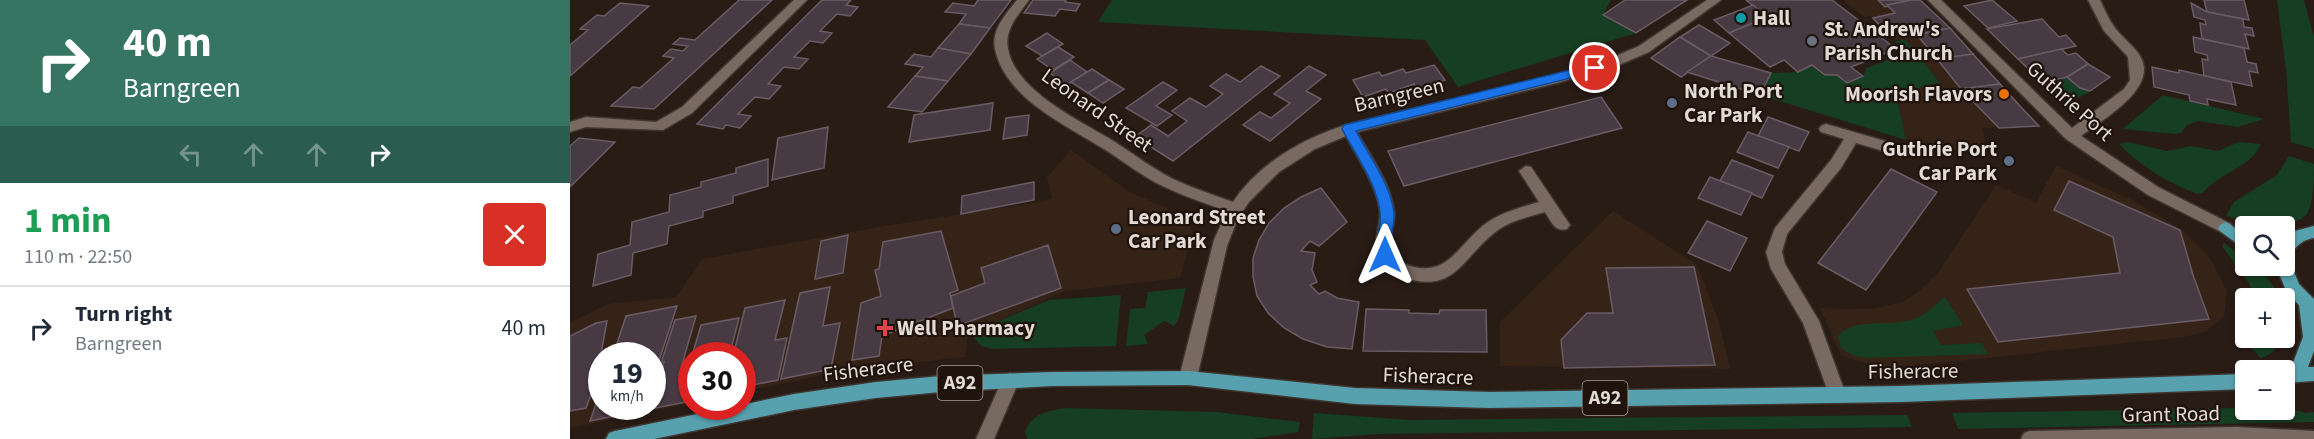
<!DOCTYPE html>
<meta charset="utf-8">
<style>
body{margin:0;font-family:"Source Sans 3",sans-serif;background:#f2f2f3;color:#1f2937;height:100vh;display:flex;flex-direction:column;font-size:22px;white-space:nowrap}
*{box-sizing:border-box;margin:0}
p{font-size:20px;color:#747a83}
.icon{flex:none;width:33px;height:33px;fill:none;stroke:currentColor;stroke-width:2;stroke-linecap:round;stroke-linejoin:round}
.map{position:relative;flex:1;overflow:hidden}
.panel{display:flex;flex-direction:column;background:#fff;width:570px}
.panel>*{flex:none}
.hud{background:#367562;color:#fff;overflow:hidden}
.tools{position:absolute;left:1665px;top:216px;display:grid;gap:12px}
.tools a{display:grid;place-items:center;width:60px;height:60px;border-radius:6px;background:#fff;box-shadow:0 2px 4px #0004;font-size:30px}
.speed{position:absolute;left:18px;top:342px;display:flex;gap:12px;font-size:30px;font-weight:700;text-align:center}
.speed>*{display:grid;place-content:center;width:78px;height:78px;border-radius:50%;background:#fff;box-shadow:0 2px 4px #0004;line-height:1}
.speed small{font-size:15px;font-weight:400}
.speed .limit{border:9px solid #d22;background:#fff;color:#111}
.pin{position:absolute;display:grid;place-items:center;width:51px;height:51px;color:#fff;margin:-26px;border:3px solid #fff;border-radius:50%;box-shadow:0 2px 6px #0007}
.me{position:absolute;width:66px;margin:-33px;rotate:0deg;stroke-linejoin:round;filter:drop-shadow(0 0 4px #0008)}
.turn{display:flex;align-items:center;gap:21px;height:126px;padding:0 24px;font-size:27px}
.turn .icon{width:78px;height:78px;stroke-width:2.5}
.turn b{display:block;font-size:42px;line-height:51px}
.lanes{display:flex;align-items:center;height:57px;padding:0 24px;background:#0003;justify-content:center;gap:30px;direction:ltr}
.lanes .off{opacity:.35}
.round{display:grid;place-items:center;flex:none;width:63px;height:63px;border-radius:6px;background:#f2f2f3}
.head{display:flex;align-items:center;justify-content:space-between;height:102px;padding:0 24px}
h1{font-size:36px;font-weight:700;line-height:45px;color:#1e9e55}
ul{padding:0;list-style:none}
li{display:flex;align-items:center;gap:18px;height:84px;padding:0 24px;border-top:2px solid #e0e1e3}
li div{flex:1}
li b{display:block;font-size:22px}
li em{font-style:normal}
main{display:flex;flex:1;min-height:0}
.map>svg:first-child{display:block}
.built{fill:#362318;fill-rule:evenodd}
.green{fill:#163e23}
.building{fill:#483a43;stroke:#6a5b64;stroke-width:1.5}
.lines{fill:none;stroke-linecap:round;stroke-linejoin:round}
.minor-casing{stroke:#3f3631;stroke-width:3}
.major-casing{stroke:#3f3631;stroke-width:3}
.minor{fill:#796a61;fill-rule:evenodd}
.major{fill:#57a0ae;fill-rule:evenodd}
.route{fill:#1a73e8;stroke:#114b97;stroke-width:1.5}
.culture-dot{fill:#0f9aa8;stroke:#1f130c;stroke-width:2}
.worship-dot{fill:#6b7280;stroke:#1f130c;stroke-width:2}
.food-dot{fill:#e8710a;stroke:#1f130c;stroke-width:2}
.service-dot{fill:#5c6f8a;stroke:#1f130c;stroke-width:2}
.health-dot{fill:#e0444e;stroke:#1f130c;stroke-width:2}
.labels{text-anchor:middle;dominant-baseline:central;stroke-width:4.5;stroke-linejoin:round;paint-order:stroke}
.shield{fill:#1f130c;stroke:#a99f99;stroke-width:1.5}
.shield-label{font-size:20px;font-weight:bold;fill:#e4dbd6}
.poi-label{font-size:21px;font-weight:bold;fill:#e4dbd6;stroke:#1f130c;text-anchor:start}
.street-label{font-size:21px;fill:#e4dbd6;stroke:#1f130c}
</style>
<main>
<section class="panel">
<div class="hud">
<div class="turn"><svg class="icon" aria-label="right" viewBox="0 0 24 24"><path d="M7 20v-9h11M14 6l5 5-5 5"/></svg><div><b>40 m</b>Barngreen</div></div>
<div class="lanes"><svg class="icon off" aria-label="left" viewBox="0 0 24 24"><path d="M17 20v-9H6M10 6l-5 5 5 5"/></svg><svg class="icon off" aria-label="ahead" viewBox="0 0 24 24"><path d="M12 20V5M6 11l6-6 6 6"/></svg><svg class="icon off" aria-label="ahead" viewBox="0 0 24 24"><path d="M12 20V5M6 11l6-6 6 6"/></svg><svg class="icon" aria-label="right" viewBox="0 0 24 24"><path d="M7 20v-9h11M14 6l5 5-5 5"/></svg></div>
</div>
<div class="head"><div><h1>1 min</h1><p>110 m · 22:50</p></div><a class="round" style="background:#d93025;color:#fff"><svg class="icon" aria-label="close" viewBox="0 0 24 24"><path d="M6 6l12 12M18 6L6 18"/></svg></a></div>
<ul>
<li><svg class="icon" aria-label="right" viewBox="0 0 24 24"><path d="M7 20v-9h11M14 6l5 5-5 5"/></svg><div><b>Turn right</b><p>Barngreen</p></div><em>40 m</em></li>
</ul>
</section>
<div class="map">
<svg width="1744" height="439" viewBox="0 0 1744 439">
<rect width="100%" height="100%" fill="#291c15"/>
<!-- built -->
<g class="built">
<path d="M1273,0h77l30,28 89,98 -57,2 3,13 -7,13 -72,-14 -10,-47 43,-10 -33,-43 -11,1 -24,-25 -7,1z"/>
<path d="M501,150l57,41 40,18 21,13 4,11 -13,45 -116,13 -96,44 -3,22 -119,13 -103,22 -1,-36h-50l-1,47 -121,25v-105l38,-19 68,-7 26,-38 177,-32 167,-26 6,-4 -5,-20zM32,356h50v50h-50z"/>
<path d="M1486,166l78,35 49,30 28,28 16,33 -3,24 -19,16 -21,5 -302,32 -41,-14 -21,-47 52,1 31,-7 19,-13 15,-15 59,-89 40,18z"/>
<path d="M1043,211l84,54 22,57 11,47 -230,-3v-44z"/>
</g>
<!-- green -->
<g class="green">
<path d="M542,0h499l-8,15 33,18 -178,54 -33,-47 -327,-18z"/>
<path d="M1707,0h27l10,37v112l-23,-7 -5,-72z"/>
<path d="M1336,40l34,43 -44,10 10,47 -146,-45 11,-22 27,-1 14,-7 13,10h12l10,8 16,-7 4,-8 38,-15 -10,-12z"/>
<path d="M1497,77l13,11 10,3c-21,15 -29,6 -47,-8z"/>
<path d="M1593,95l101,24 -26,8 -40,-6 -11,4 -6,8 -6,1 -52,-5z"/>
<path d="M1558,142l39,9 24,-5 27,5 21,-9 22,2c-11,25 -43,29 -58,49l-5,1c-29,-10 -58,-28 -79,-50z"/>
<path d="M1719,156l25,8c0,15 0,37 -7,50 -16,19 -62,7 -81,2l8,-14 43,-27z"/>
<path d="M1654,243l21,16 1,7h8l11,9 17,23h-28l-5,-15 -27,-37z"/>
<path d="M616,288l-7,30 -5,8 -10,-5 -20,14 4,9 -22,2 4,-37 15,-1 3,-16z"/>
<path d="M551,295l-5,51 -124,3 -11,-3 -11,-13 79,-33z"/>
<path d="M1375,297l18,28 -30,6 8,14 40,-2 7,11 -123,4 -13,-3 -11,-7 -3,-12c19,-20 51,-8 76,-17 11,-3 21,-15 31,-22z"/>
<path d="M1678,338h34l-10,15 -11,5 -15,-15z"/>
<path d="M494,408l153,4 83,10 -2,10 -46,7h-224l-3,-6c4,-18 22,-22 39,-25z"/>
<path d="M1675,408l1,2h38l1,-2 21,5 8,-1v10l-356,7 -6,-16z"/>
<path d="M744,413l96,7 497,-5 5,12 -533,7 -67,5z"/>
</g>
<!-- building -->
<g class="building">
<path d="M169,0h33l-118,109 -43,-3 22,-19 7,1 34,-30 -11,-2 8,-7 12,2 5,-5 -15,-2 7,-6 15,2z"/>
<path d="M252,0h29l-5,5 12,2 -8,9 -13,-2 -17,17 12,2 -9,10 -13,-2 -16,16 14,2 -9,10 -15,-2 -16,17 13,2 -12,13 -14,-2 -17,17 13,2 -11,12 -14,-3 -3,4 -26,-5z"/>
<path d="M408,0h33l-21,28 -31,-4 7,-10 -21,-2 8,-9 21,3z"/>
<path d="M463,0h33l-1,2 15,2 -4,7 -16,-2 -5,7 -31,-3z"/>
<path d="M1055,0h62l-51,33 -33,-18z"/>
<path d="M1176,0h86l64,49 -45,18 12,9 -16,7 -10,-8h-12l-13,-10 -14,7 -14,-12 -14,7 -41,-34 38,-16z"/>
<path d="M1308,0h34l-27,7z"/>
<path d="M1342,0h8l30,28 -33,7 -6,-7 -12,3 -7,-8 -12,3 -7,-8 22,-5 -8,-8z"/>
<path d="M1422,0l25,21 -29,7 -24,-22z"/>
<path d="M1634,0h40l5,20 -42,-8z"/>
<path d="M50,3l29,3 -79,70v-31l18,-15 -8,-1 17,-14 7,1z"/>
<path d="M1621,3l16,9 36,7 1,8 8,1 2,8 -9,-2 4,15 -47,-10 -2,-16 6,2 -1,-5 -11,-3z"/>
<path d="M1183,5l14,12 -38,16 -15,-13z"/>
<path d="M1472,19l17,18 7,-2 10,11 -58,13 -31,-30z"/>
<path d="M389,24l31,4 -19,26 -33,-6z"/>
<path d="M1129,25l31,18 -19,13 -31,-19z"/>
<path d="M1380,28l23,26 -36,5 -20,-24z"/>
<path d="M477,33l16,11 -21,12 -16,-10z"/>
<path d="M1110,37l31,19 -30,21 -30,-19z"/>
<path d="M1623,37l51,11 3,14 9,2 2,9 -9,-2 3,15 -48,-10 -2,-17 6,1 -1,-5 -12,-3z"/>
<path d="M488,47l16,10 -21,13 -16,-11z"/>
<path d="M368,48l33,6 -23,27 -33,-5 8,-9 -18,-3 9,-10 17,3z"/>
<path d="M1491,49l7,6 8,-2 12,11 -21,13 -24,6 -25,-24z"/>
<path d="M1403,54l27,30 -39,5 -24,-30z"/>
<path d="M1141,56l60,17 -11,22 -73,-23z"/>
<path d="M500,60l17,12 -20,13 -17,-12z"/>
<path d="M1518,64l22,13 -20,14 -10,-3 -13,-11z"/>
<path d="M864,65l11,15 -28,9 -3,-5 -25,9 -3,-4 -23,8 -10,-17 26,-8 3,4 21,-7 3,4z"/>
<path d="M691,66l19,10 -107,85 -38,-24 16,-12 17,11 19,-15 -15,-10 18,-13 16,9 17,-13 -13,-8 16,-12 14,8z"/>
<path d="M739,66l17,9 -20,16 15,8 -51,42 -27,-16 17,-13 11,6 19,-15 -16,-9z"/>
<path d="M1582,67l27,6v-3l52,12 5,23 -29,-6 1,6 -18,-4 -1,-6 -35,-8z"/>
<path d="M522,69l17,11 -21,13 -17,-11z"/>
<path d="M345,76l33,5 -26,31 -34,-5z"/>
<path d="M539,80l15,9 -21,14 -15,-10z"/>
<path d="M593,82l14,8 -21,16 16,9 -15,11 -31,-18z"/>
<path d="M1430,84l20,22 19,20 -40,2 -38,-39z"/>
<path d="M1031,97l21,31 -218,58 -16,-35z"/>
<path d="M423,103l-3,27 -81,12 5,-27z"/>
<path d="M459,115l-2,20 -24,4 3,-21z"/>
<path d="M1198,117l41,15 -10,19 -41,-15z"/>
<path d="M258,127l-4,41 -52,12 6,-42z"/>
<path d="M1178,132l41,15 -11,21 -41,-16z"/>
<path d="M9,138l36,4 -45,45v-41z"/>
<path d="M198,159v27l-35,10v7l-30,8v6l-34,9 -2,18 -34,9 -2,22 -38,11 5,-32 32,-9 2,-23 37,-10 1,-17 31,-8v-5l35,-9v-5z"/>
<path d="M1162,160l41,16 -11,22 -42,-17z"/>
<path d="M1321,169l46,23 -71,98 -48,-27z"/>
<path d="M1140,177l42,16 -11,22 -43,-17z"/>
<path d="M1499,181l111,49 13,45 16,44 -211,23 -31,-53 153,-16 -7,-36 -59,-27z"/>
<path d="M464,182v18l-73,14 1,-18z"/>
<path d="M751,188l26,34 -28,24 -9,-5 -9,10 14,2 -3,17 5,12 -7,3 9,9 6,-3 12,7 22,4 -7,47 -25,-2 -24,-8 -19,-11 -16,-15 -11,-17 -4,-19v-19l6,-18 10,-17 15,-15 17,-11z"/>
<path d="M1137,221l40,17 -17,33 -42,-18z"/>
<path d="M371,231l17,59 -8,3 3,15 -71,28 -3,20 -27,4 9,-57 20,-7 -6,-26 4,-1 4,-27z"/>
<path d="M278,235l-5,38 -28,6 6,-38z"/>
<path d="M478,245l13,43 -104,38 -6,-30 34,-13 -4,-15z"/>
<path d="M1124,267l21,98 -151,3 -3,-28 26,-27h26l-7,-45z"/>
<path d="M260,287l-7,39 17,-3 -9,46 -50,10 19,-86z"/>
<path d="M215,300l-10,40 12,-2 -9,42 -36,7v-31h-9l12,-48z"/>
<path d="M107,306l-25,76v-26h-39l13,-40z"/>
<path d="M796,309l43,1v3l30,1 1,-4h46l1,42 -124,-1z"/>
<path d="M126,316l-17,59 13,-2v28l-42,8 2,-3 12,-44 -3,1 14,-43z"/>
<path d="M169,318l-9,35 -38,3 9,-31z"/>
<path d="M37,321l-11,60 -10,27 -16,3v-75l26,-13z"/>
<path d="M32,387v19h43l-1,4 -54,11z"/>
</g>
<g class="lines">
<defs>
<g id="minor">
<path d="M224,0h13l-115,113 -29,17 -77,-3 -16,5v-10l16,-5 70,5 26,-15z"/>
<path d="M447,0h12c-10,14 -25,29 -21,49 8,43 73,72 107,93 20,13 38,27 58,37 20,9 40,16 60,23 26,-39 72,-65 116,-78l207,-49 53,-16 30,-13 68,-46h14l-72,52 -30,13 -62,18 -200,49c14,25 33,50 37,79 2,13 -7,28 -1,41 3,8 13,13 21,15 36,9 48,-28 74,-45 15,-10 34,-15 51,-20l-20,-31 7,-5 5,1 39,58 -3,4c-12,4 -16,-8 -22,-17 -16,5 -33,8 -47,18 -35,25 -42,66 -95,47 -12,-5 -22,-12 -26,-25 -4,-14 4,-27 3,-41 -4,-27 -22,-52 -34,-75l-31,13 -36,23 -30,30 -11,16 -11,28 -30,132 -3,5 -6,2 -6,-2 -3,-5 35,-138 13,-29c-20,-7 -41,-14 -60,-23 -23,-10 -42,-26 -63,-39 -38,-24 -99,-51 -109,-100 -4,-19 11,-35 22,-49z"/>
<path d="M1358,0h13l131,128 52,-39 6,-9 -2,-23 -24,-26 -16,-31h12c4,8 8,18 13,25 7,11 18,18 25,28 25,33 -35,66 -57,83l77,51 73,37 3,4 -3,4h-10l-73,-37 -82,-56z"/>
<path d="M1256,124l66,19 2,4 -7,5 -31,-9 -15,25 -54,66 -5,18 3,12 34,57 27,74 -3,5 -6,3 -6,-3 -28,-77 -32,-54 -5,-17 9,-24 56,-68 13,-21 -23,-7 -2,-3 2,-3z"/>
<path d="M440,373l6,3 3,5 -25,58h-18l28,-63z"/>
<path d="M1667,427l77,4v8h-293l3,-6 6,-2z"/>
</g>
<g id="major">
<path d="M1656,222l20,13v15l-25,-18 -3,-4 3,-4z"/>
<path d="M1744,226v12c-19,3 -18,15 -30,19v-19l11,-7z"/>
<path d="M1714,260l6,2 9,22 15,15v52l-6,16h6v14l-30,2v-13h-5l12,-2 12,-31 -4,-32 -12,-12 -11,-27h8z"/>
<path d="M618,371l167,17 134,4 412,-6 345,-12v15l-345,13 -412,6 -134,-4 -167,-19 -136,1 -111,6 -65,6 -82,12 -140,29h-48l3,-6 6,-2 179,-37 82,-12 65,-6 111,-4z"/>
</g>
</defs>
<!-- minor casing -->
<use href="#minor" class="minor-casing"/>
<!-- major casing -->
<use href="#major" class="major-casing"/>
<!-- minor -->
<use href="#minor" class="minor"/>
<!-- major -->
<use href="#major" class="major"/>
</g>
<!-- route -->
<path class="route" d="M1025,64l4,1v6l-243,60c13,25 35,54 38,82 1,14 -6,27 -2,42l-2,4h-10c-8,-16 2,-29 0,-46 -2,-28 -25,-59 -38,-84l2,-4z"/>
<!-- markers -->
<circle class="culture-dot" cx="1171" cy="18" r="6"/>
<circle class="worship-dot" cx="1242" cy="41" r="6"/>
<circle class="food-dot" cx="1434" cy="94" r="6"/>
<g class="service-dot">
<circle cx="1102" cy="103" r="6"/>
<circle cx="1439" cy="161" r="6"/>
<circle cx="546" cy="229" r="6"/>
</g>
<path class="health-dot" d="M312 319h6v6h6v6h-6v6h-6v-6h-6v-6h6z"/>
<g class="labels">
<!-- shield labels -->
<g class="shield">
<rect x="367.5" y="366" width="45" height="34" rx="4.5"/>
<rect x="1012.5" y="381" width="45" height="34" rx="4.5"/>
</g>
<g class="shield-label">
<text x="390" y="383">A92</text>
<text x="1035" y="398">A92</text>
</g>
<!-- poi labels -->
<g class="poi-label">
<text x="1183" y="18">Hall</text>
<text x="1254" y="29">St. Andrew's<tspan x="1254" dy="24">Parish Church</tspan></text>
<text x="1114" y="91">North Port<tspan x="1114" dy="24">Car Park</tspan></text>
<text x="1422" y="94" text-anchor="end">Moorish Flavors</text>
<text x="1427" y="149" text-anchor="end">Guthrie Port<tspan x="1427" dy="24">Car Park</tspan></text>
<text x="558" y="217">Leonard Street<tspan x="558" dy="24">Car Park</tspan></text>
<text x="327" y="328">Well Pharmacy</text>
</g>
<!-- street labels -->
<g class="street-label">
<text transform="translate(829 95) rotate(-13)">Barngreen</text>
<text transform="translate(1500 101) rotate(42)">Guthrie Port</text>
<text transform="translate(527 110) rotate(35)">Leonard Street</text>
<text transform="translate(298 369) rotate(-7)">Fisheracre</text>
<text transform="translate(1343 371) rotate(-1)">Fisheracre</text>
<text transform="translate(858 376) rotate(2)">Fisheracre</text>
<text transform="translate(1601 414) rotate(-1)">Grant Road</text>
</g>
</g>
</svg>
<div class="tools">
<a><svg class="icon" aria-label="search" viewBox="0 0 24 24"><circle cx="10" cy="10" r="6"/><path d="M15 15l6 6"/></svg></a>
<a>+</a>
<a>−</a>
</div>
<div class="speed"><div>19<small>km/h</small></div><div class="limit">30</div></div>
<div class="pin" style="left:1025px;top:68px;background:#d93025"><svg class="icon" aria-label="arrive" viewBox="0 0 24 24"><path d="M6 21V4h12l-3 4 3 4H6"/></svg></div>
<svg class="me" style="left:815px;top:255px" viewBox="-20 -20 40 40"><path d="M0-17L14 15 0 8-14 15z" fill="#1a73e8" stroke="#fff" stroke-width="4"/></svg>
</div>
</main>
